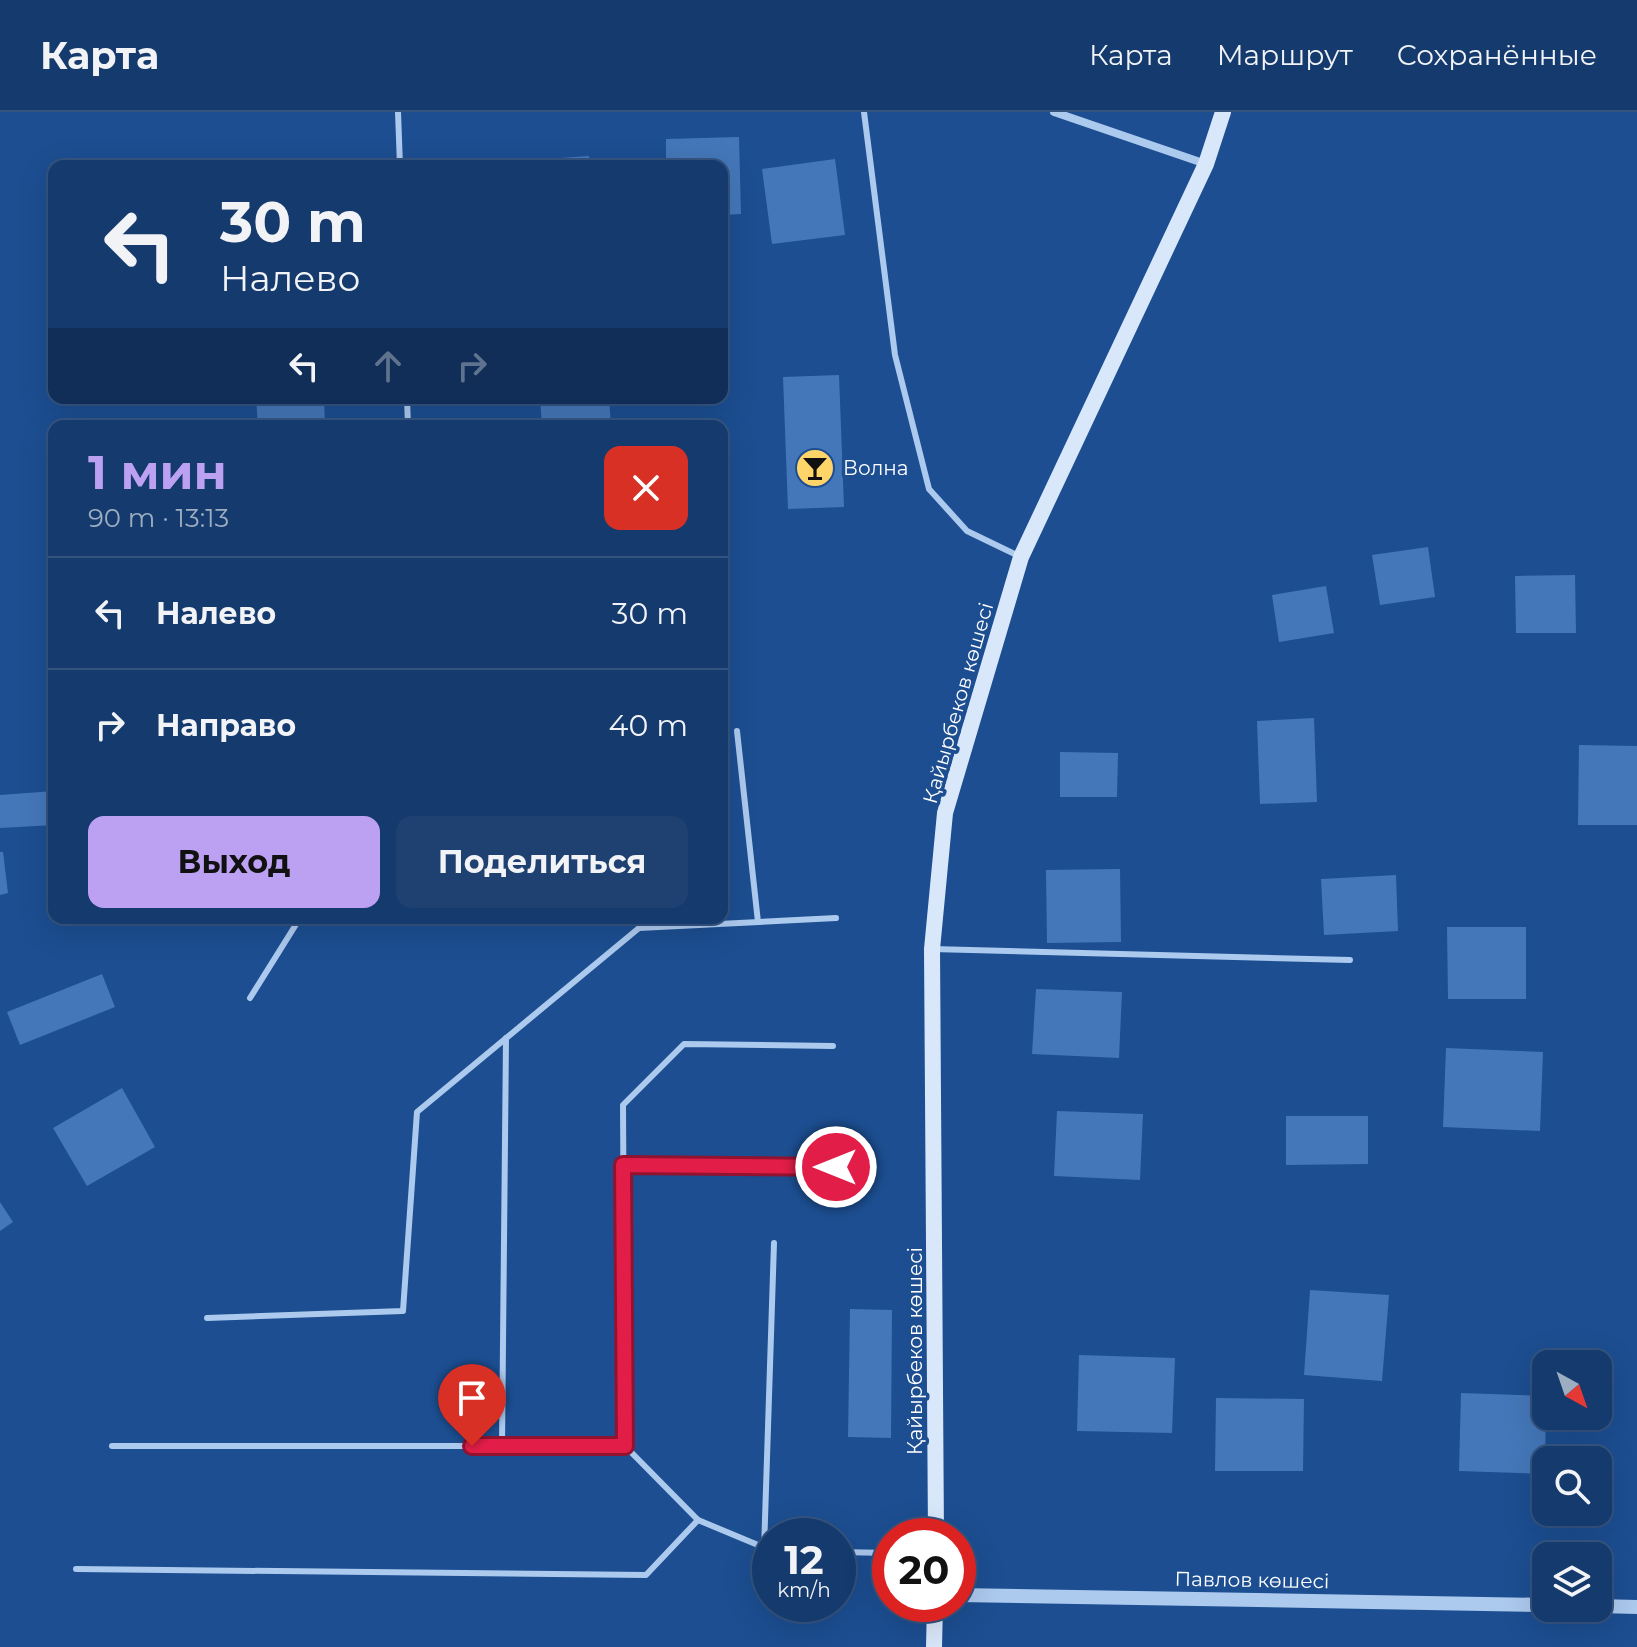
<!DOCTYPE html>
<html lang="ru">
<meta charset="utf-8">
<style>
body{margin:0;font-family:Montserrat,sans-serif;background:#1e4172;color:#f1f3f6;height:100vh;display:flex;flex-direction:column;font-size:30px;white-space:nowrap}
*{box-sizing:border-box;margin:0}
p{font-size:26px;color:#9dadc2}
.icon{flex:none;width:44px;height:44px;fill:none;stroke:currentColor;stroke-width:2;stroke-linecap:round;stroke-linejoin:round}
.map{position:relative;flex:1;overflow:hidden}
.drawer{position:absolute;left:48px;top:308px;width:680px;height:504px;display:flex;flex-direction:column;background:#153a6d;border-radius:16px;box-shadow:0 8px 32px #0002,0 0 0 2px #345480}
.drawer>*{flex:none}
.hud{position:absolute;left:48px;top:48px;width:680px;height:244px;border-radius:16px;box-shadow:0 8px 32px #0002,0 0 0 2px #345480;background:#153a6d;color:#f1f3f6;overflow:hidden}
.needle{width:52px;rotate:140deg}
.controls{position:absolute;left:1532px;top:1238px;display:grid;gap:16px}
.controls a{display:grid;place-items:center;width:80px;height:80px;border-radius:16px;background:#153a6d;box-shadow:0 8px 32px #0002,0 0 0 2px #345480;font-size:40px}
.speed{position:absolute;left:752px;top:1406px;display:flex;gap:16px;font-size:40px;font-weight:700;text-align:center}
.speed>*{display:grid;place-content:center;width:104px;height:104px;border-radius:50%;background:#153a6d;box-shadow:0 8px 32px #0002,0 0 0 2px #345480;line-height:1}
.speed small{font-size:20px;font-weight:400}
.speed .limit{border:12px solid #d22;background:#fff;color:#111}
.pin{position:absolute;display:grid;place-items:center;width:68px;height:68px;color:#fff;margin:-82px -34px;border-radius:50% 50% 50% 0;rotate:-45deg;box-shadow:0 0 8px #0007}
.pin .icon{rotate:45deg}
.me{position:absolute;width:88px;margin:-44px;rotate:270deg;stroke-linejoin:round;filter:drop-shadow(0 0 6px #0008)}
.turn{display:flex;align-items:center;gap:28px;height:168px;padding:0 40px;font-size:36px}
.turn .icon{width:104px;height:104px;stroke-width:2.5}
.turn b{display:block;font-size:56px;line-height:68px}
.lanes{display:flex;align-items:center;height:76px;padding:0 40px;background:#0003;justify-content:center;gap:40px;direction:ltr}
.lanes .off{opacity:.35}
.round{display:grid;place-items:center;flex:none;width:84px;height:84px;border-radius:16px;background:#1e4172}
.head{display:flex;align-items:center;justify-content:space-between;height:136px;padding:0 40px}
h1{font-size:48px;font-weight:700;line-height:60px;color:#bca0f2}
.action{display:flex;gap:16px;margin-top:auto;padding:16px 40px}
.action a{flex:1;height:92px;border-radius:16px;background:#bca0f2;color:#111;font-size:32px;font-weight:700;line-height:92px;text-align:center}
.action a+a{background:#1e4172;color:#f1f3f6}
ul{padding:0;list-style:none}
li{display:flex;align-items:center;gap:24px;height:112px;padding:0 40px;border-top:2px solid #345480}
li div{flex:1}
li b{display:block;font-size:30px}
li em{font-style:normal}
header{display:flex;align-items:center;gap:48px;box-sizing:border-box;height:112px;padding:0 40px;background:#153a6d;border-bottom:2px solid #345480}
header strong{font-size:38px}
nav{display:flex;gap:44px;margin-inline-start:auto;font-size:28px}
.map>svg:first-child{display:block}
.building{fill:#4477b9}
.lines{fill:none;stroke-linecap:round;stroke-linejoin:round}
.service{stroke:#acc9ee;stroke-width:6}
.minor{stroke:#acc9ee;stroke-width:8}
.tertiary{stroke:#acc9ee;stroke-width:14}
.secondary{stroke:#d9e7fa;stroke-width:16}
.route-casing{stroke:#92132f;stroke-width:20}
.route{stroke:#e11d48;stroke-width:14}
.labels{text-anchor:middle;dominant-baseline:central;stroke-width:7;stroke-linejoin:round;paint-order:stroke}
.poi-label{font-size:20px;fill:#fff;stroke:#1c4e91;text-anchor:start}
.street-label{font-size:20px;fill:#fff;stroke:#1c4e91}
</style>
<header>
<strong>Карта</strong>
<nav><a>Карта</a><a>Маршрут</a><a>Сохранённые</a></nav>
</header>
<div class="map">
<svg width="1637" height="1535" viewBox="0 0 1637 1535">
<rect width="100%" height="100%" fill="#1c4e91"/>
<!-- building -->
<g class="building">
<path d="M739,25l2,77 -19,1v-49h-56v-27z"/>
<path d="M589,44l1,10h-73v-5z"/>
<path d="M835,47l10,76 -73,9 -10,-75z"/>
<path d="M839,263l5,132 -56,2 -5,-132z"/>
<path d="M256,286h68l1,28h-67z"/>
<path d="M540,286h69l2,28h-69z"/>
<path d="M1428,435l7,50 -55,8 -8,-50z"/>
<path d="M1575,463l1,58h-60l-1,-57z"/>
<path d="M1326,474l8,47 -55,9 -7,-47z"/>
<path d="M1314,606l3,84 -57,2 -3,-83z"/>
<path d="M1579,633l58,1v79h-59z"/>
<path d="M1060,640l58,1 -1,44h-57z"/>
<path d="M54,679v34l-54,3v-33z"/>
<path d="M0,740h3l5,41 -8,2z"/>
<path d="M1120,757l1,73 -74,1 -1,-73z"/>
<path d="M1396,763l2,56 -74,4 -3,-56z"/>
<path d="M1447,815h79v72h-78z"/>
<path d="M102,862l13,33 -95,38 -13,-33z"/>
<path d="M1036,877l86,3 -3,66 -87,-4z"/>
<path d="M1446,936l97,4 -3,79 -97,-4z"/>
<path d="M122,976l33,59 -68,39 -34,-58z"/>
<path d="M1057,999l86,3 -3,66 -86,-4z"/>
<path d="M1286,1004h82v48l-82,1z"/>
<path d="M0,1090l13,20 -13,9z"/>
<path d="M1310,1178l79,5 -7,86 -78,-6z"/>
<path d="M850,1197l42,1 -1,128 -43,-1z"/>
<path d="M1079,1243l96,3 -3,75 -95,-2z"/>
<path d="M1461,1281l85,3 -1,78 -86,-3z"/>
<path d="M1216,1286l88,1 -1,72h-88z"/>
</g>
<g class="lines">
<!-- service -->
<g class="service">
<path d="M398,0l2,54"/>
<path d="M864,0l31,243 34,134 38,42 54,26"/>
<path d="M407,286l1,28"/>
<path d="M737,619l21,191"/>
<path d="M932,837l418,11"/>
<path d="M250,886l50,-80"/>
<path d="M623,1053l213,2"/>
<path d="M207,1206l196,-7 14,-199 222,-184 197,-10"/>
<path d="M112,1334h513"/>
<path d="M502,1334l4,-408"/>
<path d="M764,1438l10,-307"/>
<path d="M770,1438l-72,-30 -73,-74 -2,-341 61,-61 149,2"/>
<path d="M838,1440l52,1"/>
<path d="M76,1457l570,6 52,-55"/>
</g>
<!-- minor -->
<path class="minor" d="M1054,0l152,52"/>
<!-- tertiary -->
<g class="tertiary">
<path d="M958,1483l588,10"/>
<path d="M1598,1494l39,1"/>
</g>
<!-- secondary -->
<g class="secondary">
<path d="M936,1424l-4,-587 13,-136 76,-256 185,-393 17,-52"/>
<path d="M934,1535l1,-43"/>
</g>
</g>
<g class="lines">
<defs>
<path id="route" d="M472,1334h153l-2,-281 213,2"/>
</defs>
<!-- route casing -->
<use href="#route" class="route-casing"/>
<!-- route -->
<use href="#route" class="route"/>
</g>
<!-- icons -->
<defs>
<symbol id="bar-disc" viewBox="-11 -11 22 22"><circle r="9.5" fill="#ffd56a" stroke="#1c4e91"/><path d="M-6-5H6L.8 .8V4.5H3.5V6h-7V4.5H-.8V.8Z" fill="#111"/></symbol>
</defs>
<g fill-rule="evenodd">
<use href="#bar-disc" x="793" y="334" width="44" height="44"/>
</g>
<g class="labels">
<!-- poi labels -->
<g class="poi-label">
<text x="843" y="356">Волна</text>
</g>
<!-- street labels -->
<g class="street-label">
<text transform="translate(958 591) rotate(-74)">Қайырбеков көшесі</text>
<text transform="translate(915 1239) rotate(-90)">Қайырбеков көшесі</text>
<text transform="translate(1252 1468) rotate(1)">Павлов көшесі</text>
</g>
</g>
</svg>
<div class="controls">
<a><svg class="needle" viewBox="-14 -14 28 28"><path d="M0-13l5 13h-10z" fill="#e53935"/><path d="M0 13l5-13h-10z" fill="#9dadc2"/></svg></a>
<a><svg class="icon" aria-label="search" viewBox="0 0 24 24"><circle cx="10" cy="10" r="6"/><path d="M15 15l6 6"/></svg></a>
<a><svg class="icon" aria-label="layers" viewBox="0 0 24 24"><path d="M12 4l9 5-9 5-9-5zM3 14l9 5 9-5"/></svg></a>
</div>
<div class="speed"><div>12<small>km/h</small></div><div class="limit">20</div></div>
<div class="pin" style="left:472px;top:1334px;background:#d93025"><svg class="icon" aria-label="arrive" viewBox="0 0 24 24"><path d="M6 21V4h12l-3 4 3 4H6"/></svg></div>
<svg class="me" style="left:836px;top:1055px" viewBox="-20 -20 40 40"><circle r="17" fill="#e11d48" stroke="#fff" stroke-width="3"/><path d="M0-11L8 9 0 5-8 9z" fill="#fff"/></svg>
<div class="hud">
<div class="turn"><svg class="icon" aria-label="left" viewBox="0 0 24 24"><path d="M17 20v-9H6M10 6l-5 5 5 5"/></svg><div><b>30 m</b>Налево</div></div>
<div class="lanes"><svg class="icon" aria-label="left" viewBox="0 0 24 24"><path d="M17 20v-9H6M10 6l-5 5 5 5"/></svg><svg class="icon off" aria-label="ahead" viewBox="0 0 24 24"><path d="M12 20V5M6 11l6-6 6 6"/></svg><svg class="icon off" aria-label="right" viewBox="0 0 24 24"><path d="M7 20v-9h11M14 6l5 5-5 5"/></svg></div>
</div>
<section class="drawer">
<div class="head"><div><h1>1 мин</h1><p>90 m · 13:13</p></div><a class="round" style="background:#d93025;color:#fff"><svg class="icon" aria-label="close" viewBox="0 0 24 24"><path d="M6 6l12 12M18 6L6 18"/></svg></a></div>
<ul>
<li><svg class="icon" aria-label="left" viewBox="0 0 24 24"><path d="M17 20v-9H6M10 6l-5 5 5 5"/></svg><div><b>Налево</b></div><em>30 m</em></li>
<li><svg class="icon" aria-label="right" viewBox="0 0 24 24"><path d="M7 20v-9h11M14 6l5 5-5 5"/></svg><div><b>Направо</b></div><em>40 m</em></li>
</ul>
<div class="action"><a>Выход</a><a>Поделиться</a></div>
</section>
</div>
